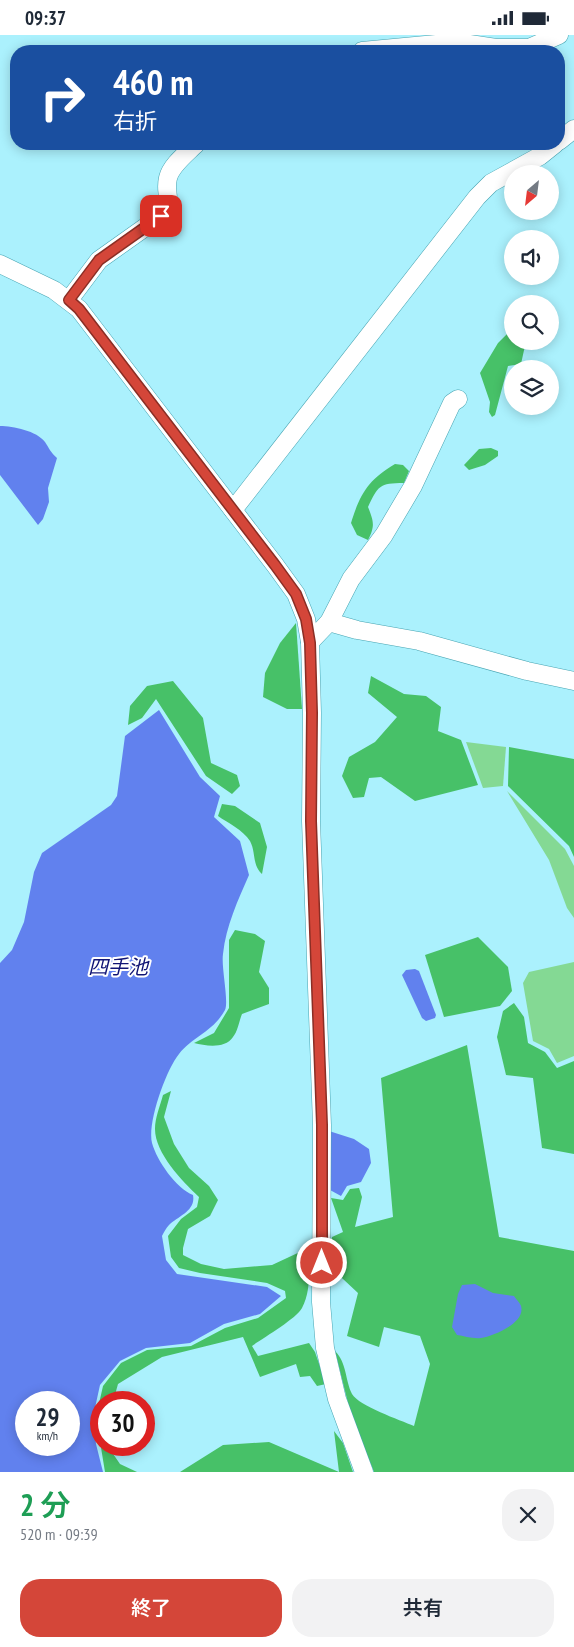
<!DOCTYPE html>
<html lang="ja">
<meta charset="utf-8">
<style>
body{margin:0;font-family:"PT Sans Narrow","Noto Sans JP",sans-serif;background:#f2f2f3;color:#1f2937;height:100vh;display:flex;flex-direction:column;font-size:19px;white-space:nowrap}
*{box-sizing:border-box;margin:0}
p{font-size:16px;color:#747a83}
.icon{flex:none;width:28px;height:28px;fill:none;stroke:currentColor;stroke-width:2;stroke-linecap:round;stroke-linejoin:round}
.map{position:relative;height:1437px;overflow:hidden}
.panel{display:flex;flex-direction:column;background:#fff;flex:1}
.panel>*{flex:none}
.guide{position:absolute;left:10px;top:10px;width:555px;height:105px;border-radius:20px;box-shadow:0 2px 12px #0003;background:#1a4fa0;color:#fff;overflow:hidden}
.needle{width:32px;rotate:208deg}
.controls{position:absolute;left:504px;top:130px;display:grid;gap:10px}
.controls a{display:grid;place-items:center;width:55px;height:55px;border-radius:50%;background:#fff;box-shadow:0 2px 12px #0003;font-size:25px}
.speed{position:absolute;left:15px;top:1356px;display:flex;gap:10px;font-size:25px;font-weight:700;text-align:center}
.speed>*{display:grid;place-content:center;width:65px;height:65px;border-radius:50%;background:#fff;box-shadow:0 2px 12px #0003;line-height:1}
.speed small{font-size:12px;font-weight:400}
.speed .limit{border:8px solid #d22;background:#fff;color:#111}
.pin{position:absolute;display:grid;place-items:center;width:42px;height:42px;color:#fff;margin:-21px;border-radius:10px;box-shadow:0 2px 8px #0006}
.me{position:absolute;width:55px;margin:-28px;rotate:0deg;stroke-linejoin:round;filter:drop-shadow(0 0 4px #0008)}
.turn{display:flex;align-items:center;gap:18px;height:105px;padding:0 20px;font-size:22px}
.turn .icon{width:65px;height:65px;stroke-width:2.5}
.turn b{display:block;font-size:35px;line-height:42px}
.round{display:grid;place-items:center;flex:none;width:52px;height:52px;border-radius:20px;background:#f2f2f3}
.head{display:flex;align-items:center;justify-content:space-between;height:85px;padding:0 20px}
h1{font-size:30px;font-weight:600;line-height:38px;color:#1e9e55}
.cta{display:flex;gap:10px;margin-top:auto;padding:10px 20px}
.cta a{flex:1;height:58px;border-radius:20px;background:#d44639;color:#fff;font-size:20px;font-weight:600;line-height:58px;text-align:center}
.cta a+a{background:#f2f2f3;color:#1f2937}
.status{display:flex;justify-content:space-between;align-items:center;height:35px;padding:0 25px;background:#fff;direction:ltr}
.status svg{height:14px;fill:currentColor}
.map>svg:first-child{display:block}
.green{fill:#84d994}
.forest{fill:#47c168}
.water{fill:#6181ee;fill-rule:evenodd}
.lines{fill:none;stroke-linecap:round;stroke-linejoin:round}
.street-casing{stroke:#47a4b2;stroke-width:19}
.street{stroke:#fff;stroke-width:18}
.route-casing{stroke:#8a2e25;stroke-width:12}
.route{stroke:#d44639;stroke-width:9}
.labels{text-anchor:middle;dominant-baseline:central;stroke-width:4;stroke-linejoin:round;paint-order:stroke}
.water-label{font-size:20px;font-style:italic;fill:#101475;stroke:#fff}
</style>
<div class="status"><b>09:37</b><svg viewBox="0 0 49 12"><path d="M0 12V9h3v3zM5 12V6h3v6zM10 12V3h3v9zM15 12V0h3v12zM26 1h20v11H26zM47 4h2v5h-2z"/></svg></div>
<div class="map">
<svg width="574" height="1437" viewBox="0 0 574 1437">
<rect width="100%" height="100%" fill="#abf1fd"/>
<!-- green -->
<g class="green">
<path d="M466,707l40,5 -3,39 -20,2z"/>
<path d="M507,756l58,58 9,17v52l-7,-10 -18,-48z"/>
<path d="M574,927v94l-17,7 -8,-14 -16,-8 -10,-58 6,-11z"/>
</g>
<!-- forest -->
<g class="forest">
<path d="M512,294v12h14l-5,23 -13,2 -13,49 -3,2 -3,-5 1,-10 -10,-29 18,-30z"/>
<path d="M491,413l7,3v5l-13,9 -16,5 -5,-5 15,-16z"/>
<path d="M395,429l8,1 6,6 -5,12c-25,0 -26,3 -36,24 6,15 7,19 0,33l-11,-5 -6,-12c9,-29 17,-43 44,-59z"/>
<path d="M296,588l6,86h-15l-24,-12 2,-24 15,-30z"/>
<path d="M371,641l33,18 22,2 15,11 -3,24 23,9 17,45 -63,16 -34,-24 -12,1 -5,19 -11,1 -11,-22 7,-19 26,-15 22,-25 -29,-24z"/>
<path d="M173,646l30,37 8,45 26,12 3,11 -8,8 -26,-18 -50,-77 -14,19 -14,7 2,-19 17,-20z"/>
<path d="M509,712l65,12v98l-5,-11 -61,-60z"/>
<path d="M222,769l13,2 25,17 7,24 -5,27c-10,-9 -6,-22 -12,-33 -7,-11 -22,-18 -32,-25z"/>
<path d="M235,895l20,4 10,7 -6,31 10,16v16l-27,10c-3,7 -4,17 -9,23 -8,12 -27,9 -39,6l20,-10 15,-25v-68z"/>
<path d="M478,902l30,30 4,24 -12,15 -56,11 -19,-62z"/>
<path d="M514,968l10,14 4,26 17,9 12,16 17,-7v93l-32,-6 -9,-70 -27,-3 -9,-38 6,-26z"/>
<path d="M467,1010l32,192 75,14v221h-200l-23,-57 -16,-64c12,12 10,29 17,43 7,12 48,26 62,32l16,-62 -10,-28 -36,-9 -5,20 -32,-11 11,-43 -30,-28 4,-28 11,-5 -12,-34 12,2 7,-11 9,-1 3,9 -7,30 38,-10 -12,-139z"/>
<path d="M171,1056l-7,26 10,27 15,24 20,18 9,14 -8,16 -22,13 -5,19v7l18,9 23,5 48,-4 30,-14 7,2c0,18 2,38 -7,55 -6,11 -39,30 -50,38l6,10 51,-13 6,9 11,32 -9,2 -7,-10 -10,1 -4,-13 -36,13 -17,-40 -81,20 -44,27 -5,18 -12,1v42h6l13,19 17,8h-32l-9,-55 7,-31 18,-23 26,-13 44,-4 34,-18 33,-10 28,-20 -1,-7 -18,-8 -67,-10 -21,-5 -8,-11 -3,-21 13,-17 16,-12 2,-10c-17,-16 -44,-44 -44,-68 0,-11 5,-23 8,-34z"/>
<path d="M334,1396l9,12 10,29h-173l43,-27 46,-3 70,30z"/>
</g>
<!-- water -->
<g class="water">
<path d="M0,391c13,0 37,5 45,16 4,6 6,11 12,16l-9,30 1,14 -6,17 -5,6 -38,-50z"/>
<path d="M159,675l41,67 20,19 -6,21 26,24 9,34c-11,25 -23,51 -26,79 -2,13 6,47 2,56 -13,23 -32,26 -46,44 -13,16 -32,69 -27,89 5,18 24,45 41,52 3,16 -15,21 -24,30 -3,3 -5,7 -7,11l4,24 11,14 90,13 14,9 -21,18 -36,10 -34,19 -44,5 -26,13 -20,24 -7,32 3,27 7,28h-103v-509l12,-13 12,-28 10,-50 8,-19 69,-48 6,-9 8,-60zM26,1368h43v42h-43z"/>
<path d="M415,934l4,2 17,44 -1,3 -9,3 -4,-3 -20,-43 4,-5z"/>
<path d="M329,1096l25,8 15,10 2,14 -10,19 -14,4 -6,10 -11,-6z"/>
<path d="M475,1249l18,9 21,3c2,3 6,7 7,10 5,17 -28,30 -40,32 -8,1 -17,-2 -24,-3l-5,-8 6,-33 4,-9z"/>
</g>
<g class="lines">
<defs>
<g id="street">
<path d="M362,16l95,-9 39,6h33l30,-13"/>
<path d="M559,106l15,-12"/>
<path d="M0,229l54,26 25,19 196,256 21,29 10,25 4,23 2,71 -1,108 11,304 -1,177 4,46 12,51 27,73"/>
<path d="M69,265l30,-40 62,-44c13,-19 3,-21 7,-38 3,-13 19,-25 28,-34"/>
<path d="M233,475l244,-313 14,-14 49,-27 15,-12"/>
<path d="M329,587l28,8 62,11 108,30 47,10"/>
<path d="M310,607l19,-20 22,-43 33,-44 29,-49 39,-83 6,-4"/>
</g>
</defs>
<!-- street casing -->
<use href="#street" class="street-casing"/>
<!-- street -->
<use href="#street" class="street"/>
</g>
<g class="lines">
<defs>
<path id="route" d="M161,181l-62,44 -30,40 10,9 196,256 21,29 10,25 4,24 2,70 -1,108 11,304v138"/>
</defs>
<!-- route casing -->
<use href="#route" class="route-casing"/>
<!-- route -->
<use href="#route" class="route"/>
</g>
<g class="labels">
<!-- water labels -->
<g class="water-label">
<text x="118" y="932">四手池</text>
</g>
</g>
</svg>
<div class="controls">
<a><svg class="needle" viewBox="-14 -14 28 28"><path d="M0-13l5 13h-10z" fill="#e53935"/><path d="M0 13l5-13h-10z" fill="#747a83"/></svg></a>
<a><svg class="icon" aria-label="sound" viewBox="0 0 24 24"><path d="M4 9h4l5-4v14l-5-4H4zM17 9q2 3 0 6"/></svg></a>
<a><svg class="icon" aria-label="search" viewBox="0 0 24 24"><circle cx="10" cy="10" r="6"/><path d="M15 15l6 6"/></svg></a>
<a><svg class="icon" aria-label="layers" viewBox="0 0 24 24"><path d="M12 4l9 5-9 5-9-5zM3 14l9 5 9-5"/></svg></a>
</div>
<div class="speed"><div>29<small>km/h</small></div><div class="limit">30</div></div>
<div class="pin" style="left:161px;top:181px;background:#d93025"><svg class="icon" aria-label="arrive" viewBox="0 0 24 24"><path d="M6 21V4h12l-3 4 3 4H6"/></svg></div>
<svg class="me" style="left:322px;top:1228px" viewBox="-20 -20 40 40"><circle r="17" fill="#d44639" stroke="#fff" stroke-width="3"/><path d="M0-11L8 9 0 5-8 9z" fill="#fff"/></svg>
<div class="guide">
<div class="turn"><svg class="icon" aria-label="right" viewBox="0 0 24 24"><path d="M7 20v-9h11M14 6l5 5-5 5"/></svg><div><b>460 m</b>右折</div></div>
</div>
</div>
<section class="panel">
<div class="head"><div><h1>2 分</h1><p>520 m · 09:39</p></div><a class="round"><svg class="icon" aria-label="close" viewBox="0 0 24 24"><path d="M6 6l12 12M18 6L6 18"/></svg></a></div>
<div class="cta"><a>終了</a><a>共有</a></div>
</section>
